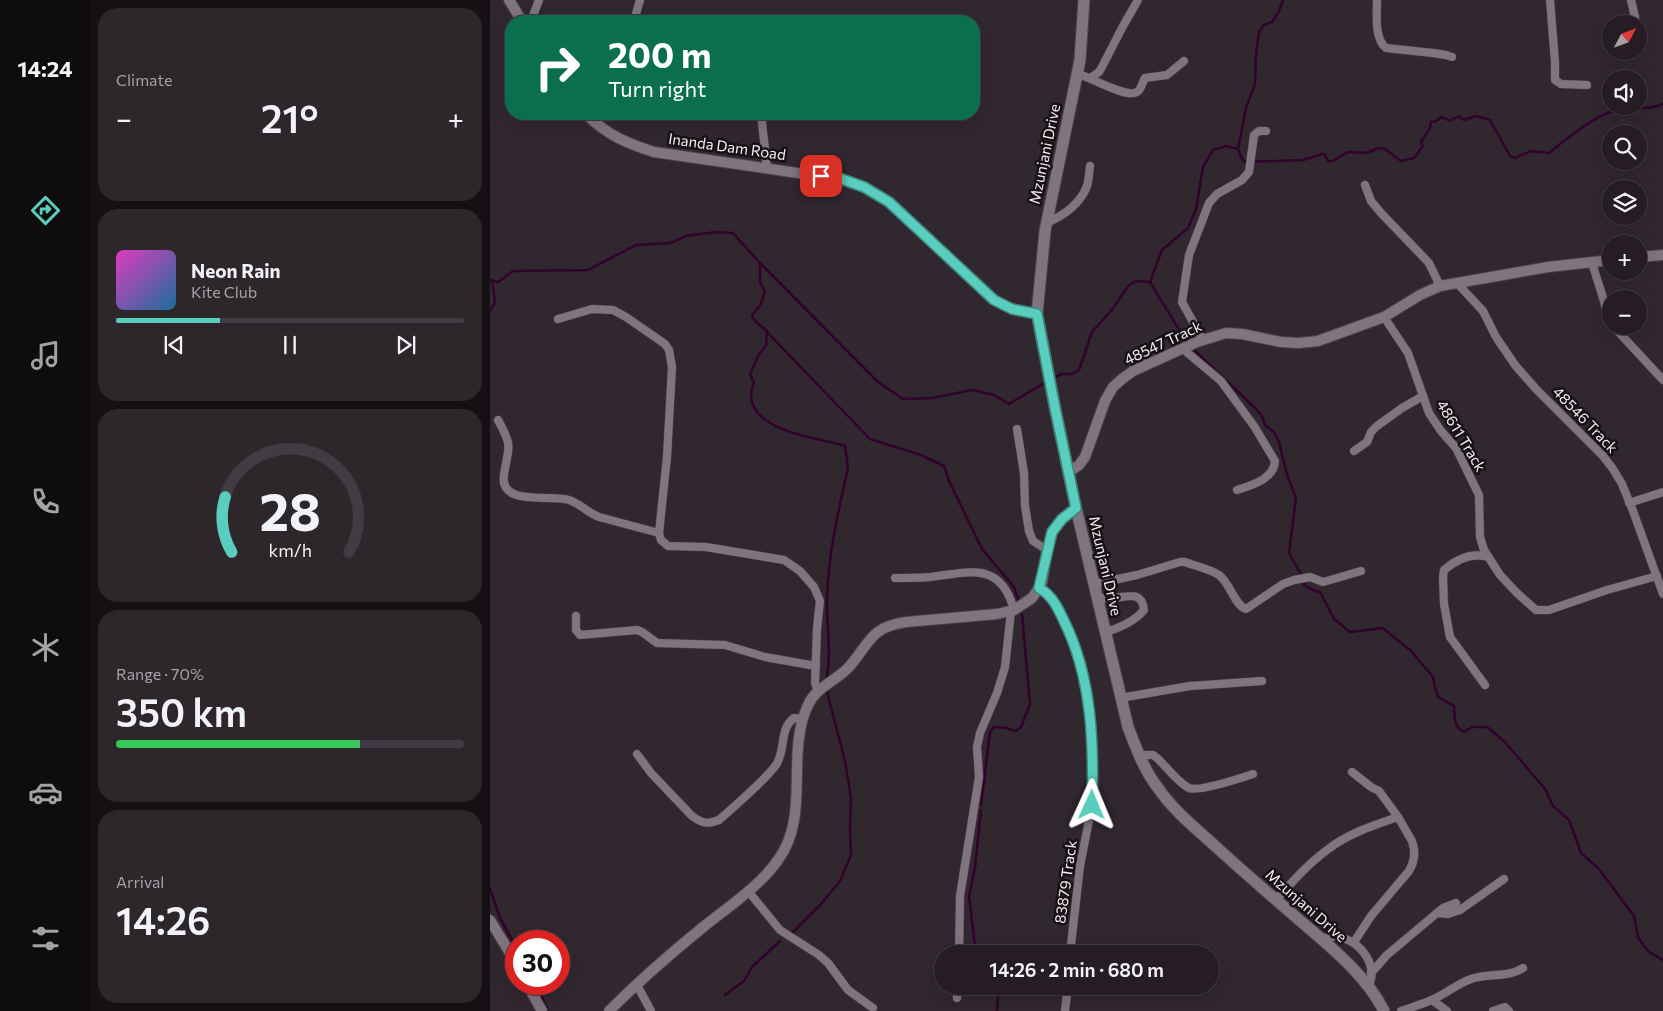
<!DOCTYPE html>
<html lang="en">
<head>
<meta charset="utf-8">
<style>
  :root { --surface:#251d23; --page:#2d262b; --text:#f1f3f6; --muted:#a3a2a6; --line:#423b41; --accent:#59cebe }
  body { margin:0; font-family:Commissioner,sans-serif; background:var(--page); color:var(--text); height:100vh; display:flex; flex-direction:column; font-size:19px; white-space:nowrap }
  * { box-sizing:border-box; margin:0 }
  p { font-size:16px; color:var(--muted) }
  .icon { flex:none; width:28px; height:28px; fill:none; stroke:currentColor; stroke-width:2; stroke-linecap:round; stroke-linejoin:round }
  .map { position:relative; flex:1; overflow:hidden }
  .details { display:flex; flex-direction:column; gap:8px; padding:8px; background:#141013; width:400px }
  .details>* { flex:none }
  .top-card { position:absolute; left:15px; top:15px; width:475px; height:105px; border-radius:20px; box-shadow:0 5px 20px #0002,0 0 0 1px var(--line); background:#0b6e4f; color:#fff; overflow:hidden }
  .needle { width:32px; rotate:49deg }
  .tools { position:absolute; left:1112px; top:15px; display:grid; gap:10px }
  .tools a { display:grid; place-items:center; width:45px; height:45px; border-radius:50%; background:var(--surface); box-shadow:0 5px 20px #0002,0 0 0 1px var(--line); font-size:25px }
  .speed { position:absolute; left:15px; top:930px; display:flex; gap:10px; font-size:25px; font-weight:700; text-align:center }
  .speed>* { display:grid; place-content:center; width:65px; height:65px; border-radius:50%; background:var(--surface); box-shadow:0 5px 20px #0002,0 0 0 1px var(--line); line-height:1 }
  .speed .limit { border:8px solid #d22; background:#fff; color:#111 }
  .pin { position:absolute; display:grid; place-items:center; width:42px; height:42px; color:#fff; margin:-21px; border-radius:10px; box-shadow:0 2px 8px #0006 }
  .me { position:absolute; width:55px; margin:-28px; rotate:1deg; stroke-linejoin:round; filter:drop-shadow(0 0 4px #0008) }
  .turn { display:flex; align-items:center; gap:18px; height:105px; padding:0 20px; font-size:22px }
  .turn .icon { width:65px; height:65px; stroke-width:2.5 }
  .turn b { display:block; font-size:35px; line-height:42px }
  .big { font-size:38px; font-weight:600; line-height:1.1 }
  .details .card { flex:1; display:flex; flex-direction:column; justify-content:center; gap:8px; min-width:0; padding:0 18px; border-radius:20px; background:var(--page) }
  .details .dial { align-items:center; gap:0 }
  .dial svg { height:130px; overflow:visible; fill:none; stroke:var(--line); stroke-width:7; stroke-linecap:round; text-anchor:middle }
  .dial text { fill:var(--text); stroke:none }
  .song { display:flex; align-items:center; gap:15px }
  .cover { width:60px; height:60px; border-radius:8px; background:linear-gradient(135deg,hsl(310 70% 55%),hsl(200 70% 35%)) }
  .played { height:5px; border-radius:2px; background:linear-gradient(90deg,var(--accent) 30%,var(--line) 30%) }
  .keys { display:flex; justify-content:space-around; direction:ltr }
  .heat { display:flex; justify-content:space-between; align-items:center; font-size:28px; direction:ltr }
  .charge { height:8px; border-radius:4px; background:linear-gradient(90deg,#34c759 70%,var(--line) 0) }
  .trip { position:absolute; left:444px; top:945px; width:285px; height:50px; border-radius:25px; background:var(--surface); box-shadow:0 5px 20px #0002,0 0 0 1px var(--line); font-weight:600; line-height:50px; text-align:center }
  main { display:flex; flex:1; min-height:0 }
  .menu { display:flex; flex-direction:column; width:90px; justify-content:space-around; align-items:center; background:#0f0c0e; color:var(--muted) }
  .menu .icon { width:35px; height:35px }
  .menu .active { color:var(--accent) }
  .menu b { font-size:22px; color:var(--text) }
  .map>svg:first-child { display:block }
</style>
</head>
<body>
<main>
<nav class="menu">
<b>14:24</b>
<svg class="icon active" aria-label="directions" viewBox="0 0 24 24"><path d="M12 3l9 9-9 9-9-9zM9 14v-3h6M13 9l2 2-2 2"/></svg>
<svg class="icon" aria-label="music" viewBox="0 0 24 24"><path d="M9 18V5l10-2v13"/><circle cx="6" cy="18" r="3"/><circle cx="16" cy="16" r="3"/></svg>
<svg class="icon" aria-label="phone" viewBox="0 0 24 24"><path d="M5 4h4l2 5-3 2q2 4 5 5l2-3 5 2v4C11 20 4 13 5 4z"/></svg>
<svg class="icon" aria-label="climate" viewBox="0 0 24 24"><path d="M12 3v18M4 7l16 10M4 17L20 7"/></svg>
<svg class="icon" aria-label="car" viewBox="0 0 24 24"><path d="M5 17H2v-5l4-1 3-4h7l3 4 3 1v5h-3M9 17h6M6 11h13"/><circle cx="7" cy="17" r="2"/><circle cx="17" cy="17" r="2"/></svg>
<svg class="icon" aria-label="filters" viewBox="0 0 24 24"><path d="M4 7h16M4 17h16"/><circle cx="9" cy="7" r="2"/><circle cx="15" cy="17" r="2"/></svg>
</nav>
<section class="details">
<div class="card"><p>Climate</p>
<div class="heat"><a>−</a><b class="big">21°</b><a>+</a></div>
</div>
<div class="card">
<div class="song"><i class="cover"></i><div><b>Neon Rain</b><p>Kite Club</p></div></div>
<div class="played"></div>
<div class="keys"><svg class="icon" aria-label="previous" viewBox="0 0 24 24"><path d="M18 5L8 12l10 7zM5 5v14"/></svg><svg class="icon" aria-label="pause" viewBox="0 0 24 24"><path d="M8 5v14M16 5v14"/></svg><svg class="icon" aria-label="next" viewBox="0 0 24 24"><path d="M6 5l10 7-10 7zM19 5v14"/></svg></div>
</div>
<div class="card dial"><svg viewBox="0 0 100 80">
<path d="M14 69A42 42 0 1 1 86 69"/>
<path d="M14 69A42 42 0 0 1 10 35" stroke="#59cebe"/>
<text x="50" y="56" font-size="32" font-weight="700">28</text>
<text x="50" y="72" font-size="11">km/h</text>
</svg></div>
<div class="card"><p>Range · 70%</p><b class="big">350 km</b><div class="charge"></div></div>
<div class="card"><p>Arrival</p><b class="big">14:26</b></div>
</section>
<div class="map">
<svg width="1173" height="1011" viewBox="0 0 1173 1011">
  <rect width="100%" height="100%" fill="#31272f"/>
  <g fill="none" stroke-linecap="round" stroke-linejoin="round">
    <g stroke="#31022c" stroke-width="2.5">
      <path d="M793 0 789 11 782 22 774 25 769 32 766 53 765 84 756 108 748 149 752 159 755 162 813 160 833 154 835 155 838 161H843L858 152 876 153 889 148 895 149 911 161 924 158 933 146 931 142 940 128 941 122 946 121 952 117 960 121 969 116 974 120 986 116 1000 120 1020 156 1025 158 1041 151 1059 153C1074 140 1109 113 1127 110 1143 107 1158 111 1173 104"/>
      <path d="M271 264 388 382 413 399 442 398 482 390 504 395 519 404 556 382"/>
      <path d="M0 280 8 282 23 271 98 270 146 245 180 243 196 236 226 232 243 233 270 263V282L275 292 270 306 262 315 265 321 277 331 276 346 269 354 260 374 264 383C263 386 261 390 261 394 260 432 330 438 355 446L358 468C348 512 338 555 337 600 336 625 342 651 337 676"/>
      <path d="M660 282 688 328 699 338"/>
      <path d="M0 311 5 303 2 280"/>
      <path d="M277 332 380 439 431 455 454 466 459 481 492 549 524 587 529 602"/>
      <path d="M704 350 765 408 772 416 775 425 784 432 789 442 797 475 806 498 799 553 811 574"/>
      <path d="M563 378 572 374H582L589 370 602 332 621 311 639 285 646 281 660 282 672 250 698 228 706 209 713 167 723 150 736 146 748 149"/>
      <path d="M814 581V585L823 590 830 592 844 619 860 632 893 628 921 651 943 677 945 688 948 697 964 706C965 718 963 726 974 732L982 727H997L1014 741 1055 789 1063 806 1079 820 1091 853 1109 869 1144 916 1148 937 1153 945 1159 952 1173 960"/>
      <path d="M491 805 500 732 504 727 516 728 526 731 531 727 540 704 532 614"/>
      <path d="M0 889 10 918 26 947"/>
      <path d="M301 934 330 905 350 881 361 855 360 826 361 798 355 761 337 692"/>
      <path d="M486 954 479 896 485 868 491 810"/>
      <path d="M46 984 58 1011"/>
      <path d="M505 986 508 996 507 1011"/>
      <path d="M235 995 254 981 262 967 290 941"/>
    </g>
    <defs>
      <g id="minor">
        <path d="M887 0C887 15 884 38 896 48L943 53 956 55 962 57"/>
        <path d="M1060 0 1065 62V80L1071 84 1097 85"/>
        <path d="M1141 0 1145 17V24"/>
        <path d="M41 21 49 0"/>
        <path d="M144 21 150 0"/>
        <path d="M588 74C600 77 637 99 647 92 652 89 652 82 655 78L677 75 694 61"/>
        <path d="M600 78 609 72 612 67 633 26 648 0"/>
        <path d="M271 114 277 167"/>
        <path d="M875 185 881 201 891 213 939 263 950 286"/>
        <path d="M556 223C573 216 590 204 597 186 599 180 599 172 600 166"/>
        <path d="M1102 263 1114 301 1117 315 1121 324"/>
        <path d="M967 283 993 311 1006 337 1025 365 1046 389 1113 456 1123 469 1132 484 1143 511 1173 594"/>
        <path d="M894 317 918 353 939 413 951 431 966 448 989 495 990 537 994 550 1010 575 1027 593 1046 610H1059L1117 590 1167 576"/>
        <path d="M68 319 102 309 123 310 136 317 175 344 179 350 182 367 177 457 169 533 171 540 178 546 216 547 294 560 310 571 324 587 330 601 327 628 325 683 328 691"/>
        <path d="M1123 326 1173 380"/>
        <path d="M713 340 692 302 699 255 719 203 727 194 752 180 759 172 764 135 769 131H776"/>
        <path d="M693 349 731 381 764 426 785 461C784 479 762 485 747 490"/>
        <path d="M8 420C24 449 18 446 14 475 9 507 61 494 79 500 91 504 98 513 109 517L169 533"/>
        <path d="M527 429 534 473 535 506 539 531 543 541 557 550"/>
        <path d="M864 451 877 442 881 432 887 426 912 408 933 396"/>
        <path d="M1139 503 1173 492"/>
        <path d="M405 578C417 578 428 578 440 577 480 572 511 561 524 610"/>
        <path d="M604 584 647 575 690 562H695C705 566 720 569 729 575 740 583 745 606 756 609L793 584 804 580 820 577 833 582 871 571"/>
        <path d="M549 588 555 591 562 599 581 634 590 665 600 720 602 766V805L590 866 580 954"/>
        <path d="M607 598C613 598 618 599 624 598 637 597 652 590 654 610 645 621 628 629 615 632"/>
        <path d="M86 616V630L90 635 147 630 152 632 167 643 235 645 275 657 326 666"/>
        <path d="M995 685 960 637 954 604 953 578 954 570C967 559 982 552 998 557"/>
        <path d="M630 698 700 686 772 681"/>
        <path d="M147 754 161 773 201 815C211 823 217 825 229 820 245 806 274 781 286 765 296 750 289 729 304 718L313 719"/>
        <path d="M649 755H663L667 758C676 766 688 783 699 788 709 792 751 778 763 774"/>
        <path d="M862 772 881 787 889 791 908 817 922 841C926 852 925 861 919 871L881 916 864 942"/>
        <path d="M258 891 290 930 329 955 338 963 358 990 383 1008"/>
        <path d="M786 900C802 882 818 864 837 850 857 834 884 825 908 817"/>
        <path d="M947 913 953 908 966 903"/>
        <path d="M832 939C857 927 893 960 878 987"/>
        <path d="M469 954 470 896 489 777 487 747 490 733 507 693 515 667 521 611"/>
        <path d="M881 973 897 955 947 913 958 914 970 910 1014 879"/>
        <path d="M147 985 161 1011"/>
        <path d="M467 998 468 986"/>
        <path d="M942 1000 957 1011"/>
        <path d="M575 1011 578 986"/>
        <path d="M911 1011C922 1007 933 1004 944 999 957 993 967 984 981 979 997 973 1018 978 1033 968"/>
        <path d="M1003 1011 1015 1007 1019 1011"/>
      </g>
      <g id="tertiary">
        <path d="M19 0 32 21"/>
        <path d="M96 114C117 135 136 143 164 152L349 179 374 187 399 202 504 300 522 309 547 314"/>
        <path d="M1149 257 1173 255"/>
        <path d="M579 472 589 465 595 457 615 401 623 387 632 379 643 371 707 342 736 333 752 334 791 342 809 343 828 341 894 317 930 295 950 286 1058 267 1121 260"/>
        <path d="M0 920 26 963"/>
        <path d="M37 984 52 1011"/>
        <path d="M119 1011C148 982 180 954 212 928 238 907 269 887 288 860 321 815 295 754 318 705 326 687 346 681 359 667 380 643 380 627 416 622L507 614 524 610 542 598 549 588 552 582 557 550 562 532 572 519 586 508"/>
      </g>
      <path id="secondary" d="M594 0 590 60 555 231 547 314 565 408 586 508 638 727C646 748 654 770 668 788 683 810 704 827 724 845 756 874 788 902 821 930 848 953 878 979 894 1011"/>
    </defs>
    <use href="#minor" stroke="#4e454c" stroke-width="9"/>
    <use href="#tertiary" stroke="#4e454c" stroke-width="12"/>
    <use href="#secondary" stroke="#4e454c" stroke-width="13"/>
    <use href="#minor" stroke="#80747e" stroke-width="8"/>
    <use href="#tertiary" stroke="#80747e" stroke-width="10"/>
    <use href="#secondary" stroke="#80747e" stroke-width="11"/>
  </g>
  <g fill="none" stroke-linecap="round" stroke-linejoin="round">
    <defs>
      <path id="route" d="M331 176 349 178 374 187 399 202 504 300 522 309 547 314 565 408 586 508 572 519 562 532 549 588C562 595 568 608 574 621 602 677 604 744 602 805"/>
    </defs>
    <use href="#route" stroke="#3a867c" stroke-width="12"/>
    <use href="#route" stroke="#59cebe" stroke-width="9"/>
  </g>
  <g text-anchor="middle" stroke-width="5" stroke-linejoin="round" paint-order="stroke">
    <g font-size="15" fill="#f4edf2" stroke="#161115">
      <text transform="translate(237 147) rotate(8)" y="5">Inanda Dam Road</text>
      <text transform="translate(555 154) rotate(-78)" y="5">Mzunjani Drive</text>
      <text transform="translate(673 343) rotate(-25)" y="5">48547 Track</text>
      <text transform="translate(1095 420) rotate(46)" y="5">48546 Track</text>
      <text transform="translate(971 436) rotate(59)" y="5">48611 Track</text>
      <text transform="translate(615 566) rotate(77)" y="5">Mzunjani Drive</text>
      <text transform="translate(576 882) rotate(-82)" y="5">83879 Track</text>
      <text transform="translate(816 906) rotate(41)" y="5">Mzunjani Drive</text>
    </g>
  </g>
</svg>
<div class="tools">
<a><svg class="needle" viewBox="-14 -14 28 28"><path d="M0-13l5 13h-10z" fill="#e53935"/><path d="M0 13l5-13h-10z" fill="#a3a2a6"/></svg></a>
<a><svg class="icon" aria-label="sound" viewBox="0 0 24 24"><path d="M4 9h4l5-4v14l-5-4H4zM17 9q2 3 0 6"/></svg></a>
<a><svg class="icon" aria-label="search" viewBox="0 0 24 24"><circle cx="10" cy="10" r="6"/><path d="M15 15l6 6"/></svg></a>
<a><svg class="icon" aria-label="layers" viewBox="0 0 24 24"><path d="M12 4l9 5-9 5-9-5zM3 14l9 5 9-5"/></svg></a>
<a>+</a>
<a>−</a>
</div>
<div class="speed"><div class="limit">30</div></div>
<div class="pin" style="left:331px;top:176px;background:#d93025"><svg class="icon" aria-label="arrive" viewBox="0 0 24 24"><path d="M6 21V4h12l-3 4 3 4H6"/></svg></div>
<svg class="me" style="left:602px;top:805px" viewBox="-20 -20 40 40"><path d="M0-17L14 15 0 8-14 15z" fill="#59cebe" stroke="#fff" stroke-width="4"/></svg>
<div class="trip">14:26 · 2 min · 680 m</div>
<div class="top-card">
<div class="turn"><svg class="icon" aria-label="right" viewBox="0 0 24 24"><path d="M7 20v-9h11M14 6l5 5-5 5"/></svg><div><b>200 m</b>Turn right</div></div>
</div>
</div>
</main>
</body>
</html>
